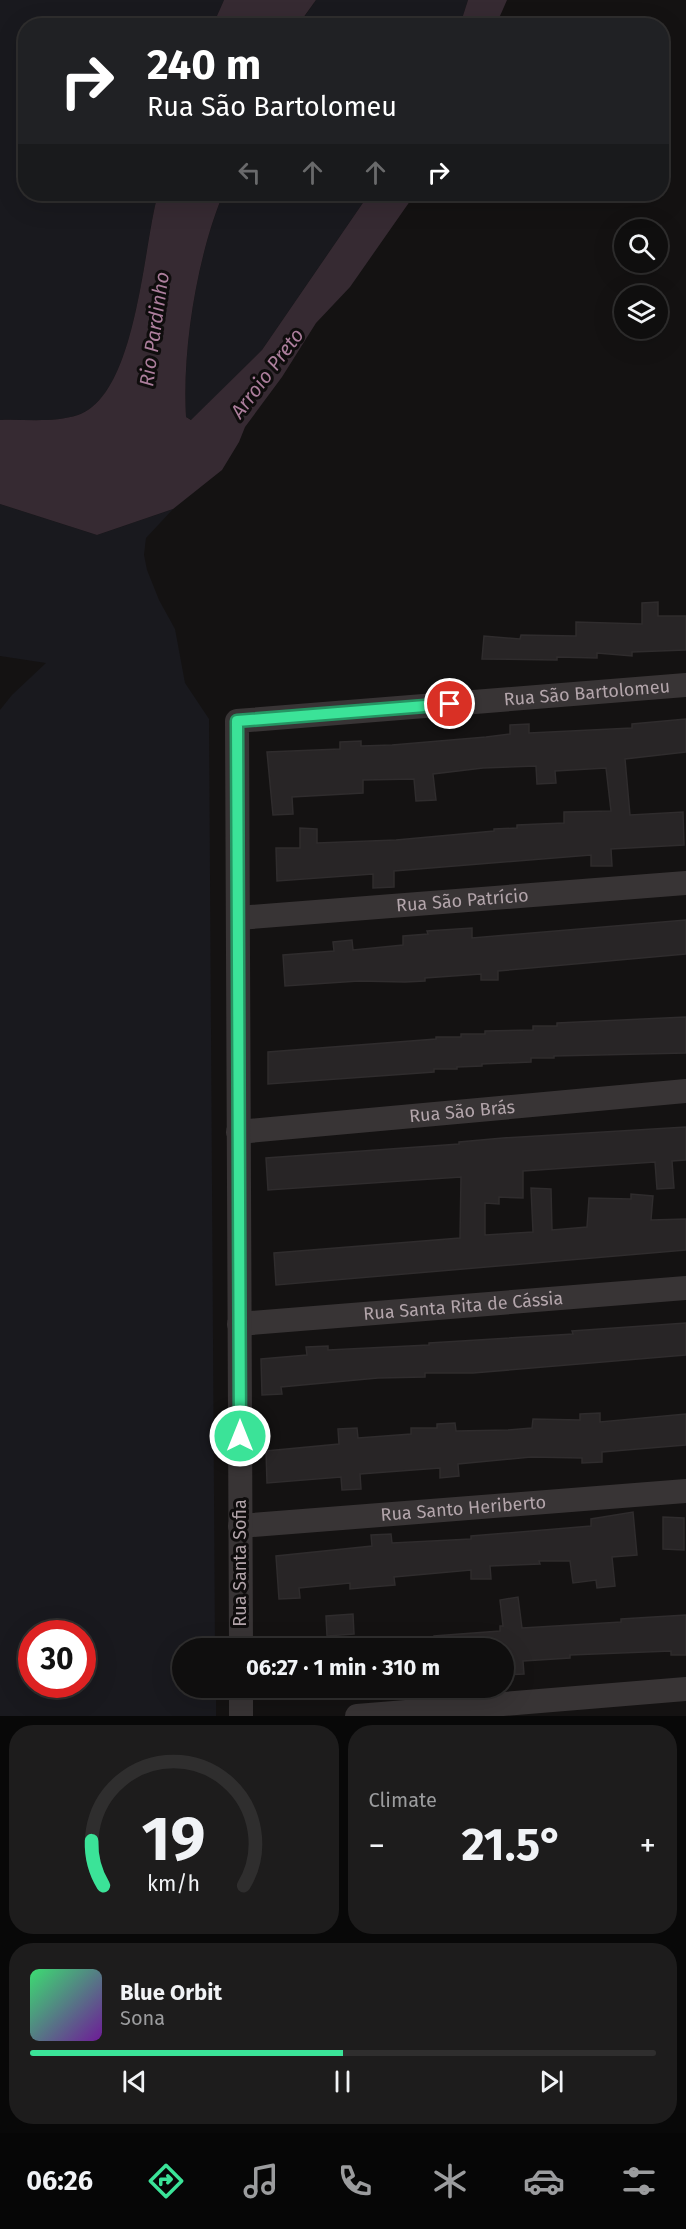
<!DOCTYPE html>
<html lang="en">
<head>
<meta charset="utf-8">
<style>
  :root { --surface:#0f0e0e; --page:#1d1c1c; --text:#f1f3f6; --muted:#9b9c9e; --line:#2f2e2e; --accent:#3be398 }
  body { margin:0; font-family:"Fira Sans",sans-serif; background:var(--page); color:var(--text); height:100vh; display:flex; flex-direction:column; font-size:22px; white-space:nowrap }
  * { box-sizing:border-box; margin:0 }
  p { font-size:20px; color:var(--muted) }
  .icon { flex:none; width:33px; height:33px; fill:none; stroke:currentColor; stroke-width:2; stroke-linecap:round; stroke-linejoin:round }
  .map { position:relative; height:1716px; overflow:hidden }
  .details { display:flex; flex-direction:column; gap:9px; padding:9px; background:#080808; flex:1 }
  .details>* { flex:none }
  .top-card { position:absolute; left:18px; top:18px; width:651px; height:183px; border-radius:24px; box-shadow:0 6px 24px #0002,0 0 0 2px var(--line); background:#202124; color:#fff; overflow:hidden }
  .controls { position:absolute; left:614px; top:219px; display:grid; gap:12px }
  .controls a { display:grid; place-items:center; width:54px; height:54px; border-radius:50%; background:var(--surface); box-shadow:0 6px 24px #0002,0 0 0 2px var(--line); font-size:30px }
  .speed { position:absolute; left:18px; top:1620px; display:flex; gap:12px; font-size:30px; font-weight:700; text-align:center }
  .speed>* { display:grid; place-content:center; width:78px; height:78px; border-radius:50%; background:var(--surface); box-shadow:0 6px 24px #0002,0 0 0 2px var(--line); line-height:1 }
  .speed .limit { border:9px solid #d22; background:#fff; color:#111 }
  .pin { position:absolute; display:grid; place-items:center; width:51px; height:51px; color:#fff; margin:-26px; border:3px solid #fff; border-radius:50%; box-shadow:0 2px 6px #0007 }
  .me { position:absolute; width:66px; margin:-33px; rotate:0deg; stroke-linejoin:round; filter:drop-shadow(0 0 4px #0008) }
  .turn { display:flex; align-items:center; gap:21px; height:126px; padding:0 30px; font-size:27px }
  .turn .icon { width:78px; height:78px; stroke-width:2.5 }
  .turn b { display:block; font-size:42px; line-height:51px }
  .lanes { display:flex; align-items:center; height:57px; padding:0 30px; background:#0003; justify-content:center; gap:30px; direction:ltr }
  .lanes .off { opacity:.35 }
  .big { font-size:45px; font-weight:700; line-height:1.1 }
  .details .card { flex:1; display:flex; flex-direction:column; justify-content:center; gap:9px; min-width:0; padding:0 21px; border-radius:24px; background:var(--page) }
  .details .dial { align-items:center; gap:0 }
  .dial svg { height:156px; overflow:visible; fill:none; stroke:var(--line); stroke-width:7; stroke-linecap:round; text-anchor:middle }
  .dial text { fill:var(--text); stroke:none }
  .song { display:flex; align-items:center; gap:18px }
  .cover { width:72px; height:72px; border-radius:9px; background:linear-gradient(135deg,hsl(140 70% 55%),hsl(280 70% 35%)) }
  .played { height:6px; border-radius:3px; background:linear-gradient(90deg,var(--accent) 50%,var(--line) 50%) }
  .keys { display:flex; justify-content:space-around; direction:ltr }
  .heat { display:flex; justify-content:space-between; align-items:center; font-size:33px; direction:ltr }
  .details .tiles { flex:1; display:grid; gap:9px; grid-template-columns:1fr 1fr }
  .card:last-child { grid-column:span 2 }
  .trip { position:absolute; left:172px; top:1638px; width:342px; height:60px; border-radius:30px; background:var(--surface); box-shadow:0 6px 24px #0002,0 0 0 2px var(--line); font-weight:700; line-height:60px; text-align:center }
  .tab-bar { display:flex; height:96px; justify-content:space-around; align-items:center; background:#060606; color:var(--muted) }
  .tab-bar .icon { width:42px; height:42px }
  .tab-bar .on { color:var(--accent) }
  .tab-bar b { font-size:27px; color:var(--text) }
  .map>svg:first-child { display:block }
</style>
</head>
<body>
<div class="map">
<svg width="686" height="1716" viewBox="0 0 686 1716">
  <rect width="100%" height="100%" fill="#141212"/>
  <g fill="#19191e" fill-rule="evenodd">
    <path d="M0 0H224L213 25 26 26V194H158C143 246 137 395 78 415 54 423 25 419 0 420Z"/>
    <path d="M316 0H468L460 25 298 26Z"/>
    <path d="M223 194H369L262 350 192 420 186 417C182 349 197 257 223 194Z"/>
    <path d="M0 504 97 535 173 509 146 538 144 555 147 570 159 600 175 629 185 683 209 719 215 1648H183V1688H216V1716H0V710L12 695 46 663 0 656ZM32 1634H82V1684H32Z"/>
  </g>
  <g fill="#362a32">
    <path d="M224 0H316L298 25H213Z"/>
    <path d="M468 0H507L496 25H460Z"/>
    <path d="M158 194H223C197 257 182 349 186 417L191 420 262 350 369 194H415L350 287 316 323 282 377 245 427 239 442 222 470 173 509 97 535 0 504V420C25 419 54 423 78 415 137 395 143 246 158 194Z"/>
  </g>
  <g fill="#282526" stroke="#2f2c2d" stroke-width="1.5">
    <path d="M658 602V616H686V650L632 652V656L597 653V658L557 657V660L482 659 484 636 520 639 521 635 576 636V622L642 624V603Z"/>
    <path d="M686 719V752L625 759 630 815 683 812 684 845 611 849 612 866H591V855L394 871V887L373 888V874L277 881 276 848H300V828L317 829V843L396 840 494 831V829L517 828V825L564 823V812L611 811 606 768 555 771 556 783 537 784 536 766 483 768 433 774 436 800 416 801 414 779 363 780V793L292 797 293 814 273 815 267 752 340 749V742L361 741V746L392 745 486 737 510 734V725L529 724V733L632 728V724Z"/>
    <path d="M686 920V954L498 971V980H481V974L425 978V981L405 982 359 981 285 986 283 955 334 951 333 942 352 940 353 950 403 945V936L428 934 427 931 472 928V938Z"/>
    <path d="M686 1017V1053L554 1056V1058H531V1062L482 1064V1066L457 1067V1069H434V1072L268 1084V1052L436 1039V1037H461V1034H485V1031L533 1030V1026H557V1023Z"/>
    <path d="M686 1127V1160L672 1161 674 1188 657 1189 655 1162 523 1171V1198L499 1197V1204L485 1203V1235L533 1232 531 1188 551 1189 552 1230 587 1227 589 1198 631 1199V1194L653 1196 651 1220 686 1219V1250L276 1285 274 1253 460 1238 461 1177 268 1190 266 1158 459 1144V1142L503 1138Z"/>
    <path d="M686 1323V1355L473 1373H425V1377L378 1378 281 1387 282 1394 262 1395 261 1359 307 1355 306 1347 328 1346V1350L429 1345V1343L573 1334 572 1331Z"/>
    <path d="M600 1413V1422L686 1414V1445L602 1452V1462L582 1463V1458L531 1457 458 1464 459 1476 440 1478V1468L360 1474 361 1489 342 1490 341 1477 267 1483 266 1451 339 1444 338 1429 357 1428 358 1438 411 1434V1428H437V1424L455 1423 456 1431 508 1430 532 1428 533 1419 580 1420V1414Z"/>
    <path d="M633 1512 637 1555 612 1557 615 1586 597 1588 596 1580 573 1583 570 1561H539L540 1564 490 1566 491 1579H471V1570L394 1577 395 1585 371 1587 350 1589V1583L299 1588 300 1598 279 1599 276 1556 372 1546 371 1535 391 1534 392 1543 471 1539V1536L591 1526V1519Z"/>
    <path d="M663 1517 684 1518V1550L663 1549Z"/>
    <path d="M518 1597 522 1628 621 1622V1619L686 1615V1655H671V1651L570 1655V1658L523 1661 524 1674 505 1675 504 1648H434V1636L500 1631V1626H503L500 1600Z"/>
    <path d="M353 1614 354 1634 327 1636 326 1616Z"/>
  </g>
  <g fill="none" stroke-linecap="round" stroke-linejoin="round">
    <g stroke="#383435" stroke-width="24">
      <path id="s1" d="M238 918 686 883"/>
      <path id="s2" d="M238 1132 686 1091"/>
      <path id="s3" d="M239 1324 686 1288"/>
      <path id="s4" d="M240 1526 686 1491"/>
      <path id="s5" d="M241 1648 237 721 686 685"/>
      <path d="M241 1688V1716"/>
      <path d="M357 1716 686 1689"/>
    </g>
  </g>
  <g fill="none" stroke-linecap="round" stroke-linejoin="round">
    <defs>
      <path id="route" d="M240 1436 237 721 450 704"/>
    </defs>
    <use href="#route" stroke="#269463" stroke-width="15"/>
    <use href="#route" stroke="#3be398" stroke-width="10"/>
  </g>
  <g text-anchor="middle" stroke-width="6" stroke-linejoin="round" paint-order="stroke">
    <g font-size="18" fill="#b3a5ab" stroke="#0f0d0d">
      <text dy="6" stroke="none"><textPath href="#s5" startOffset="1278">Rua São Bartolomeu</textPath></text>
      <text dy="6" stroke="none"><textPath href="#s1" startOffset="225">Rua São Patrício</textPath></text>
      <text dy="6" stroke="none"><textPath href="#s2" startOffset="225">Rua São Brás</textPath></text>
      <text dy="6" stroke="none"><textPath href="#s3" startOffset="225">Rua Santa Rita de Cássia</textPath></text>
      <text dy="6" stroke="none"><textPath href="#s4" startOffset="224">Rua Santo Heriberto</textPath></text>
      <text transform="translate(240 1563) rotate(-90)" y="6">Rua Santa Sofia</text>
    </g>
    <g font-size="20" font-style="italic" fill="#ac7e9c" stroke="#0f0d0d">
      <text transform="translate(154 329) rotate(-82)" y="7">Rio Pardinho</text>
      <text transform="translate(267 373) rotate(-53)" y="7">Arroio Preto</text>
    </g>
  </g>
</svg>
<div class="controls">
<a><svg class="icon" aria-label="search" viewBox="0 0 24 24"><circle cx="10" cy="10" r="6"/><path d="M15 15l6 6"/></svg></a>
<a><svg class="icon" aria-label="layers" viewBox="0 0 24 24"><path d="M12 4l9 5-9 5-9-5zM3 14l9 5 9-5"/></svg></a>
</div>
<div class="speed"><div class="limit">30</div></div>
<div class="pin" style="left:450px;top:704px;background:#d93025"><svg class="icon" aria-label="arrive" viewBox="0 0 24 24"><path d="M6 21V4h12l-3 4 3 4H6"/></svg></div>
<svg class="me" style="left:240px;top:1436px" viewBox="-20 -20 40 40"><circle r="17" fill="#3be398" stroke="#fff" stroke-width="3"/><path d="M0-11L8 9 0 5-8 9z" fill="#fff"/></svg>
<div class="trip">06:27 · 1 min · 310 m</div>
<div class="top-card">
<div class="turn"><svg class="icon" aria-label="right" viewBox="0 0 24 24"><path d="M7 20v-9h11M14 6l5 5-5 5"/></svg><div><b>240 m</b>Rua São Bartolomeu</div></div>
<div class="lanes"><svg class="icon off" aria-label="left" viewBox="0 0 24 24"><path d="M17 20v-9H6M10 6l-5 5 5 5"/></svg><svg class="icon off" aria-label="ahead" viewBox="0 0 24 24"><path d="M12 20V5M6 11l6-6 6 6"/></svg><svg class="icon off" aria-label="ahead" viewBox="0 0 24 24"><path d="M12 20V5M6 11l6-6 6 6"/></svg><svg class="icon" aria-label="right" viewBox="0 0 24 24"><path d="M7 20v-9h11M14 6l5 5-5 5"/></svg></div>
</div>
</div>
<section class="details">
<div class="tiles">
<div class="card dial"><svg viewBox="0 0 100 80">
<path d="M14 69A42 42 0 1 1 86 69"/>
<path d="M14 69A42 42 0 0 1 8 46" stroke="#3be398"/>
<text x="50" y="56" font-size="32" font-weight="700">19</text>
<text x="50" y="72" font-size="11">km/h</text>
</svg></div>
<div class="card"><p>Climate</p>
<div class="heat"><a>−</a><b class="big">21.5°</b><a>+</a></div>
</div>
<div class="card">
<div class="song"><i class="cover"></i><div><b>Blue Orbit</b><p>Sona</p></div></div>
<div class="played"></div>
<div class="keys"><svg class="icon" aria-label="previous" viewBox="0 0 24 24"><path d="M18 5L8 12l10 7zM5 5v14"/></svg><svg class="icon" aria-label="pause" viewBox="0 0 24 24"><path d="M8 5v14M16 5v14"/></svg><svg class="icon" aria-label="next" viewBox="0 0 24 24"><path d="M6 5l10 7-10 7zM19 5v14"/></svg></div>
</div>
</div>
</section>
<nav class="tab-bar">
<b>06:26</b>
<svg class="icon on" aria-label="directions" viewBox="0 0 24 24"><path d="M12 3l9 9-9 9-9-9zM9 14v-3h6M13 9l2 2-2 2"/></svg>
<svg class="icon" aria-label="music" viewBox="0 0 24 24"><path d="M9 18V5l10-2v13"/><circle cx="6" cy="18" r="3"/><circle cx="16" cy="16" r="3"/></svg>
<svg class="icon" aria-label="phone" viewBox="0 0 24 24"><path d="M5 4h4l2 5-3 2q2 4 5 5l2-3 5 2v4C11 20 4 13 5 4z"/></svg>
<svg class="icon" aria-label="climate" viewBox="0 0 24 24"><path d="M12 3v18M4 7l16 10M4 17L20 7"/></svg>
<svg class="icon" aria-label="car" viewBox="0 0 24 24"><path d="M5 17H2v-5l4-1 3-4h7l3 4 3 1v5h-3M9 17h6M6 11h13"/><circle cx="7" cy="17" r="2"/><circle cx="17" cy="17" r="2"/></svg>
<svg class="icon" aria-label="filters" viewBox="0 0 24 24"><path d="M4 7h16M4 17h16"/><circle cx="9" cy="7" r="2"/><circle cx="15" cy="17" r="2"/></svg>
</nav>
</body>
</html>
